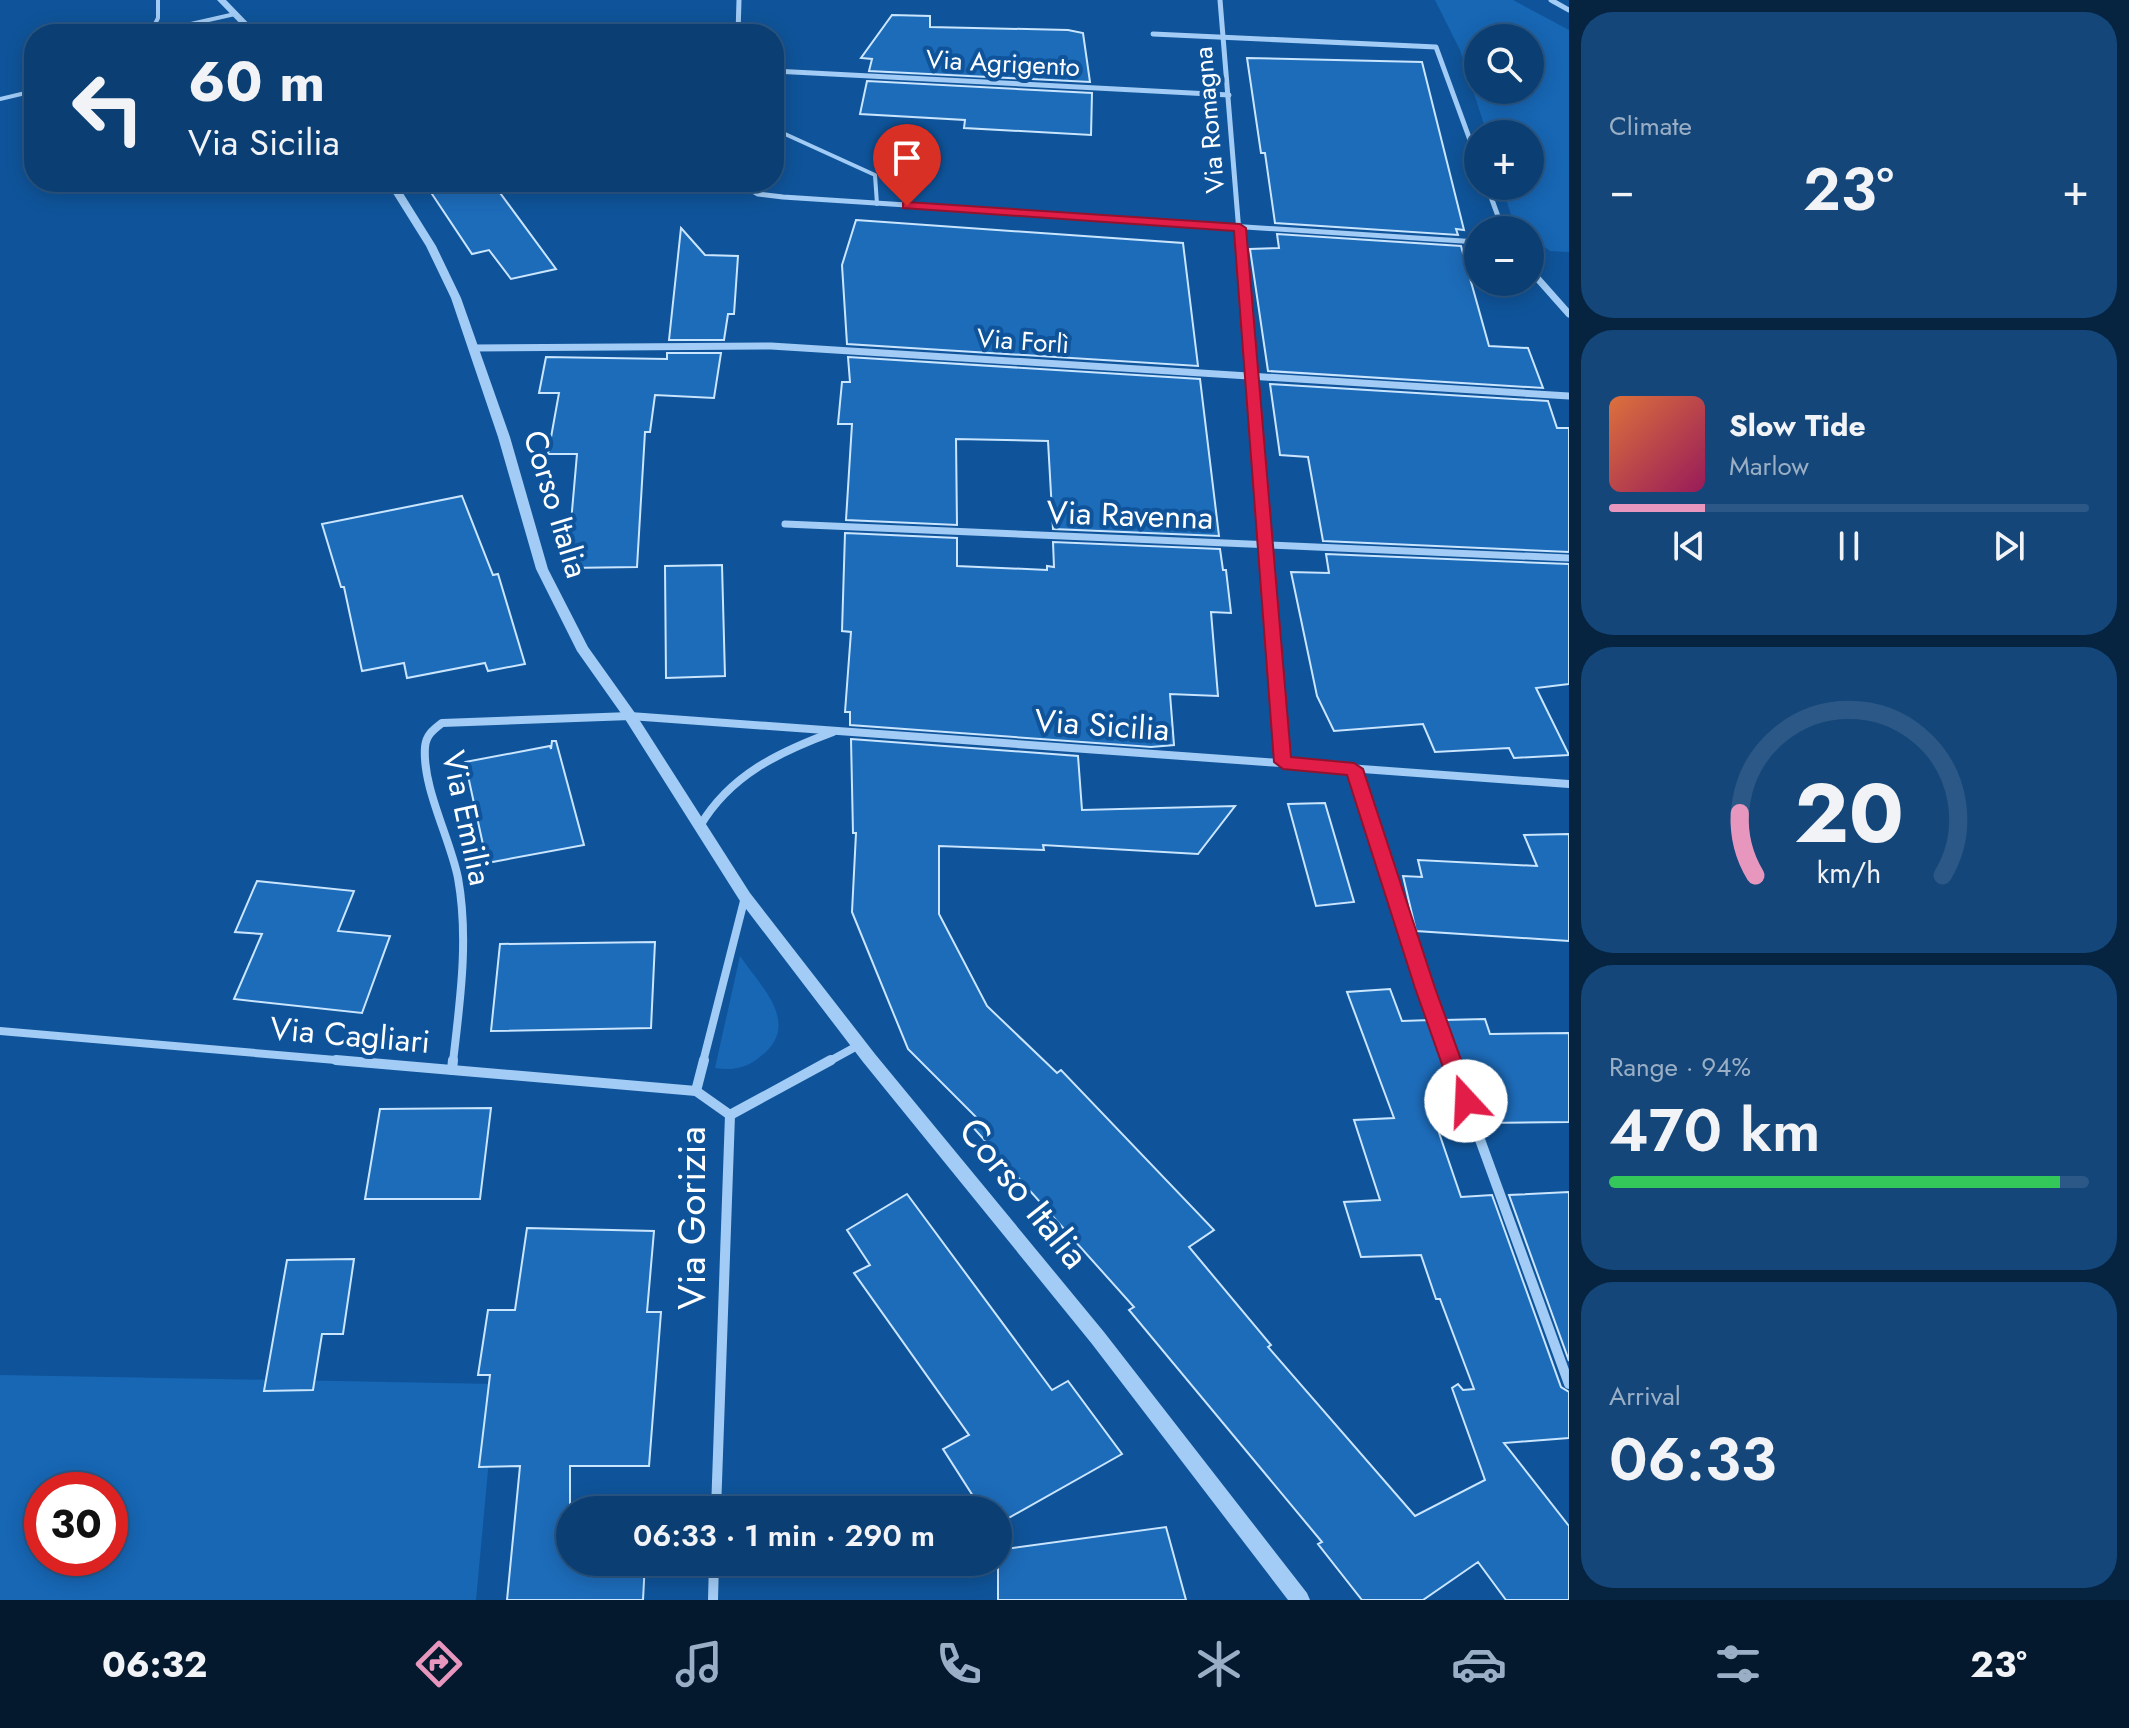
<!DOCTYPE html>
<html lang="en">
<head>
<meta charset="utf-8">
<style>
  :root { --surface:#0b3f74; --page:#144679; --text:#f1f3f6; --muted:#9aafc5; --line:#2b5886; --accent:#e797bd }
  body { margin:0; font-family:Jost,sans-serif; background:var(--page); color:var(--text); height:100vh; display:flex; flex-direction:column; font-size:30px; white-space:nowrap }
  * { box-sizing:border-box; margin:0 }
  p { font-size:26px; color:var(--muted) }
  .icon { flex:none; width:44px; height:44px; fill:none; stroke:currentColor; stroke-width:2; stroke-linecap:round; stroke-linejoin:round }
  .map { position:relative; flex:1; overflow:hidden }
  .drawer { display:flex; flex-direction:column; gap:12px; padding:12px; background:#062340; width:560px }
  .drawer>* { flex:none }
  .top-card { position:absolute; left:24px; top:24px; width:760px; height:168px; border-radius:32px; box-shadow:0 4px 20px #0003,0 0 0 2px var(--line); background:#0b3f74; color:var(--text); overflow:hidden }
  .tools { position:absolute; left:1464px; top:24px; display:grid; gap:16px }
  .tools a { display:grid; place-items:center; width:80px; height:80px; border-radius:50%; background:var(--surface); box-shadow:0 4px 20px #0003,0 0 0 2px var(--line); font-size:40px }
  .speed { position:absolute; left:24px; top:1472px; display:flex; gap:16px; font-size:40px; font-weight:700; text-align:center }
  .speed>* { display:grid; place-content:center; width:104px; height:104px; border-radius:50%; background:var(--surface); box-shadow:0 4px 20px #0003,0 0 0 2px var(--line); line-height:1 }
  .speed .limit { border:12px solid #d22; background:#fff; color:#111 }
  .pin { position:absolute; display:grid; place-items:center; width:68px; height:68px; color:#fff; margin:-82px -34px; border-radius:50% 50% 50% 0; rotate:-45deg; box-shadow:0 0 8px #0007 }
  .pin .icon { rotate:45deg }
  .me { position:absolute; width:88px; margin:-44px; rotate:340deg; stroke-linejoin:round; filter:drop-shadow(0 0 6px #0008) }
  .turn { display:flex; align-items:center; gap:28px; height:168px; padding:0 32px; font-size:36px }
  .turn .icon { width:104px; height:104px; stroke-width:2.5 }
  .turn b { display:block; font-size:56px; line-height:68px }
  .big { font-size:60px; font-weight:600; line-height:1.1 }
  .drawer .tile { flex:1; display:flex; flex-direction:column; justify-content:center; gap:12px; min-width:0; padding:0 28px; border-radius:32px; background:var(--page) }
  .drawer .dial { align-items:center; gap:0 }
  .dial svg { height:208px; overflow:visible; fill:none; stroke:var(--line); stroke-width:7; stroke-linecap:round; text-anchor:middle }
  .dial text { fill:var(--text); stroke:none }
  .song { display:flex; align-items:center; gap:24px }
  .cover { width:96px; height:96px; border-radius:12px; background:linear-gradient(135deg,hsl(20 70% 55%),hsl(330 70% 35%)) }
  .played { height:8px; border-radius:4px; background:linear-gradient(90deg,var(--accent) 20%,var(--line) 20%) }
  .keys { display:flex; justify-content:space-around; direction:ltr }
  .heat { display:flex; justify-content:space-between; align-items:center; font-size:44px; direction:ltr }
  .charge { height:12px; border-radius:6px; background:linear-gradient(90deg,#34c759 94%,var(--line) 0) }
  .trip { position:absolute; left:556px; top:1496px; width:456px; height:80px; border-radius:40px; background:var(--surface); box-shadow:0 4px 20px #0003,0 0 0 2px var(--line); font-weight:600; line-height:80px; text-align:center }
  .tab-bar { display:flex; height:128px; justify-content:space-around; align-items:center; background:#04192e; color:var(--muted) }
  .tab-bar .icon { width:56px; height:56px }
  .tab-bar .active { color:var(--accent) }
  .tab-bar b { font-size:36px; color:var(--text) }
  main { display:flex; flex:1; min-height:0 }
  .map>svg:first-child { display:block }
</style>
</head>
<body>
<main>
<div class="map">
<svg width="1569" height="1600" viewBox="0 0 1569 1600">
  <rect width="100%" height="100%" fill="#0f549a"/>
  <g fill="#1767b5" fill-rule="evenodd">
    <path d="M1435 0H1513L1569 30V252L1550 251 1530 236V230C1510 230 1508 202 1503 186H1530V134H1487L1460 50ZM1478 38H1530V90H1478Z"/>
    <path d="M740 956C761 987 802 1024 761 1056 747 1068 733 1071 715 1068Z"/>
    <path d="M0 1375 496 1384 476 1600H0ZM42 1490H110V1558H42Z"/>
  </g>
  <g fill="#1d6cba" stroke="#cae5fe" stroke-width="2">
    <path d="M892 15 930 16V27L1068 30 1083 33 1090 82 869 71 872 59 861 58Z"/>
    <path d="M1247 58 1422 62 1464 230 1456 229 1458 235 1275 223 1265 153H1261Z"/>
    <path d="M867 81 1092 93 1091 135 964 128 965 120 860 114Z"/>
    <path d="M424 182H492L556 269 511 279 489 250 472 254Z"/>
    <path d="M856 220 1183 243 1198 366 847 344 842 265Z"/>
    <path d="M681 228 705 255 738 256 734 314H728L724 340H669Z"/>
    <path d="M1277 234 1461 246 1489 346 1528 348 1543 388 1268 371 1250 249 1279 248Z"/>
    <path d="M667 353H721L714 398 655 395 650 432H645L637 567 567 568 577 454H548L559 393H539L546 357 667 359Z"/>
    <path d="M848 357 1200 379 1219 536 1053 529 1048 441 956 439 957 525 846 520 852 424H838L842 382H850Z"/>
    <path d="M1270 384 1548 401 1557 428H1569V552L1323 541 1308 457 1280 455Z"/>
    <path d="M462 496 493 575 498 574 525 664 488 671 485 663 407 678 404 663 362 671 344 587H341L322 524Z"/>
    <path d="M845 533 957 538V566L1047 570V566L1054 567 1053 542 1220 549 1223 570H1226L1231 613 1211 612 1218 696 1170 694 1174 745 1151 747 850 725V712H845L851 632 842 631Z"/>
    <path d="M1326 554 1569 564V684L1536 688 1569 755 1514 758 1509 748 1435 752 1423 724 1334 731 1317 696 1291 572 1329 573Z"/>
    <path d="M722 565 725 676 666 678 665 566Z"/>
    <path d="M851 739 1078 756 1082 810 1235 806 1198 854 1043 845 1044 850 939 846V914L987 1006 1057 1073 1061 1070 1214 1230 1189 1247 1271 1345 1268 1347 1415 1516 1485 1480 1452 1388 1458 1384 1463 1390 1474 1389 1440 1299H1436L1421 1255 1361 1257 1344 1202 1380 1200 1354 1120 1394 1118 1347 992 1390 989 1402 1021 1431 1020 1466 1123 1436 1124 1461 1197 1492 1195 1561 1387 1569 1392V1438L1504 1443 1569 1526V1600H1506L1478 1562 1423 1600H1362L1318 1544 1322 1542 1129 1310 1134 1307 970 1124 978 1119 908 1049 852 912 856 833H853Z"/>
    <path d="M552 741H556L584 845 487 863 465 762 550 746 551 749Z"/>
    <path d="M1325 803 1354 902 1316 906 1288 804Z"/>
    <path d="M1569 834V941L1416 931 1403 876 1422 877 1418 860 1537 866 1524 835Z"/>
    <path d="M257 881 354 891 338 931 390 936 362 1013 234 999 262 934 235 932Z"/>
    <path d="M655 942 651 1028 491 1031 500 944Z"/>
    <path d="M1485 1019 1490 1034 1569 1033V1122L1483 1123 1445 1020Z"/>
    <path d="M491 1108 480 1199H365L380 1109Z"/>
    <path d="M1569 1192V1361L1509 1195Z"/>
    <path d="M907 1194 1052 1390 1068 1381 1122 1454 998 1524V1510H982L943 1449 969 1435 854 1273 870 1265 847 1230Z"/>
    <path d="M527 1228 654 1231 647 1312H661L649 1466H570V1562H645L643 1600H507L520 1466 479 1467 490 1375H478L488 1310H515Z"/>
    <path d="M354 1259 343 1334H322L313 1390 264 1391 287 1260Z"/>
    <path d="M1166 1527 1186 1600H998V1550Z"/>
  </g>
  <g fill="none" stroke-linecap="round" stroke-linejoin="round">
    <g stroke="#a2ccf5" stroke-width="4">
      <path d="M151 33 235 14"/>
      <path d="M150 34 158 18V0"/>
      <path d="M0 99 34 91"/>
      <path d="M774 129 875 175 877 204"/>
    </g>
    <g stroke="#a2ccf5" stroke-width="5">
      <path d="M1220 0 1243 281"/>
      <path d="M1551 0 1569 10"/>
      <path d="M738 34 739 0"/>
      <path d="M1153 34 1436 47 1478 162"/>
      <path d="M774 71 1229 95"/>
      <path d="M737 182 758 194 783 197 1478 242"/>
      <path d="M1487 186 1503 230"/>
      <path d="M1530 269 1540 281"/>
    </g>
    <g stroke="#a2ccf5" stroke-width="7">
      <path d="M1243 279 1272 629"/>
      <path d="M1538 279 1569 314"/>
      <path d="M474 348 771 346 1569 396"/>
      <path d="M785 524 1569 558"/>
    </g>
    <g stroke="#a2ccf5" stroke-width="8">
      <path d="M1272 627 1283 762"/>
      <path d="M1354 769 1452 1062"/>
      <path d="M700 826C730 775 779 752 833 732"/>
      <path d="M0 1031 359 1062"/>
      <path d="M453 1062C460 1001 469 939 458 878 450 838 422 787 425 747 426 735 433 730 442 723L630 716 1569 784"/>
      <path d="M703 1062 745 897"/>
      <path d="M828 1062 859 1045"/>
    </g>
    <g stroke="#a2ccf5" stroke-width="10">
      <path d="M336 1060 696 1091"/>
      <path d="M704 1060 696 1091 730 1115 716 1510"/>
      <path d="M1451 1060 1569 1384"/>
      <path d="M452 1070 453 1060"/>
      <path d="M730 1115 831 1060"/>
      <path d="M713 1600 714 1562"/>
    </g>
    <g fill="#a2ccf5" fill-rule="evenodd">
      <path d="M217 0H226L259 34H250Z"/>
      <path d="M386 182H396L436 246 461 298 510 437 548 569 588 647 635 713 750 893 875 1054 1104 1332 1307 1593 1310 1600H1288L1092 1344 863 1062 740 901 625 719 577 651 536 569 498 437 451 298 426 246Z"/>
    </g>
  </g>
  <path fill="#e11d48" stroke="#92132f" stroke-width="2" d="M907 202 1240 224 1246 228 1291 757 1354 763 1363 769 1435 988 1476 1101 1473 1107 1466 1110 1458 1107 1455 1101 1415 988 1347 775 1283 769 1274 762 1234 231 903 208V203Z"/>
  <g text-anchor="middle" stroke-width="8" stroke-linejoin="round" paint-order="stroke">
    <g font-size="26" fill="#fff" stroke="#0f549a">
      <text transform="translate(1003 63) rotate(3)" y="9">Via Agrigento</text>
      <text transform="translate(1209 120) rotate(-95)" y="9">Via Romagna</text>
      <text transform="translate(1023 341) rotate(4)" y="9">Via Forlì</text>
    </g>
    <g font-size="32" fill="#fff" stroke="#0f549a">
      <text transform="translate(556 504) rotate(73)" y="11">Corso Italia</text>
      <text transform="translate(1130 515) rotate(2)" y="11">Via Ravenna</text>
      <text transform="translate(1102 725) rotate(4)" y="11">Via Sicilia</text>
      <text transform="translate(467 818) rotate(78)" y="11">Via Emilia</text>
      <text transform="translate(350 1035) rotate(5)" y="11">Via Cagliari</text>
    </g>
    <g font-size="38" fill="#fff" stroke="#0f549a">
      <text transform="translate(1024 1193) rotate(51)" y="13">Corso Italia</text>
      <text transform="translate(692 1218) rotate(-90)" y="13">Via Gorizia</text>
    </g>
  </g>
</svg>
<div class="tools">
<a><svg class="icon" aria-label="search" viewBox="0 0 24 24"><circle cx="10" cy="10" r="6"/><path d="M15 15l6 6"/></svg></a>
<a>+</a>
<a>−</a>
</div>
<div class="speed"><div class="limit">30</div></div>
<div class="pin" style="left:907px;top:206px;background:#d93025"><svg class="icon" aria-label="arrive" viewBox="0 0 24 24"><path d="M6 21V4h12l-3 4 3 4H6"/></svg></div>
<svg class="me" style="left:1466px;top:1101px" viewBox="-20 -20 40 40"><circle r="19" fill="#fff"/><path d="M0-13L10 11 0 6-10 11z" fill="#e11d48"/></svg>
<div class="trip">06:33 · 1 min · 290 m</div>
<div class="top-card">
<div class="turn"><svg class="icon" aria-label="left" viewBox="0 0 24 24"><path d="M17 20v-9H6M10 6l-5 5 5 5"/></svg><div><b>60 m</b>Via Sicilia</div></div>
</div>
</div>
<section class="drawer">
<div class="tile"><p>Climate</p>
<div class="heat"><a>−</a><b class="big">23°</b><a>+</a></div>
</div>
<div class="tile">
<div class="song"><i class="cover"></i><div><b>Slow Tide</b><p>Marlow</p></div></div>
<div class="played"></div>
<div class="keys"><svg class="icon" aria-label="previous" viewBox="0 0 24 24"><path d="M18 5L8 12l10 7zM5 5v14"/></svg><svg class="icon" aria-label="pause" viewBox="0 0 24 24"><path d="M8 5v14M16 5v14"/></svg><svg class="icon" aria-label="next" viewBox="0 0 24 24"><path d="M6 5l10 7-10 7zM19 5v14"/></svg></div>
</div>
<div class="tile dial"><svg viewBox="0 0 100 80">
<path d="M14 69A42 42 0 1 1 86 69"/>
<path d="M14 69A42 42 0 0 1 8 45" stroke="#e797bd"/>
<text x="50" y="56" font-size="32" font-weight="700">20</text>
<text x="50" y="72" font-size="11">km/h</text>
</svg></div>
<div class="tile"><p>Range · 94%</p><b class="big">470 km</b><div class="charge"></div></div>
<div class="tile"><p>Arrival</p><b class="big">06:33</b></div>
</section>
</main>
<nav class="tab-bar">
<b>06:32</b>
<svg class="icon active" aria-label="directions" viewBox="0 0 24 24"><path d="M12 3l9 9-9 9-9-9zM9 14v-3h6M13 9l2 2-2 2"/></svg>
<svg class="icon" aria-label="music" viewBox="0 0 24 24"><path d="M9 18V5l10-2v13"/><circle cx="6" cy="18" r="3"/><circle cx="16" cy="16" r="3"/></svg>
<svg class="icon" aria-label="phone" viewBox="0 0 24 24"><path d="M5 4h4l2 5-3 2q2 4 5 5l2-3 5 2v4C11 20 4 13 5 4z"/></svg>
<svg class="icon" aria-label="climate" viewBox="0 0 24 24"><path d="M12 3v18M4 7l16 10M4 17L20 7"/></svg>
<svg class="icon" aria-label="car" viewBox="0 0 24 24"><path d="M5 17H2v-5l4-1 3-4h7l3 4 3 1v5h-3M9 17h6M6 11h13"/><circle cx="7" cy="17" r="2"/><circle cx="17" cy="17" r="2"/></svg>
<svg class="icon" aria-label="filters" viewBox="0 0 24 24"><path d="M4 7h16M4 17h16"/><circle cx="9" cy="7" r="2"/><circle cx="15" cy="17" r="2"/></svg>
<b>23°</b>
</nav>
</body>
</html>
